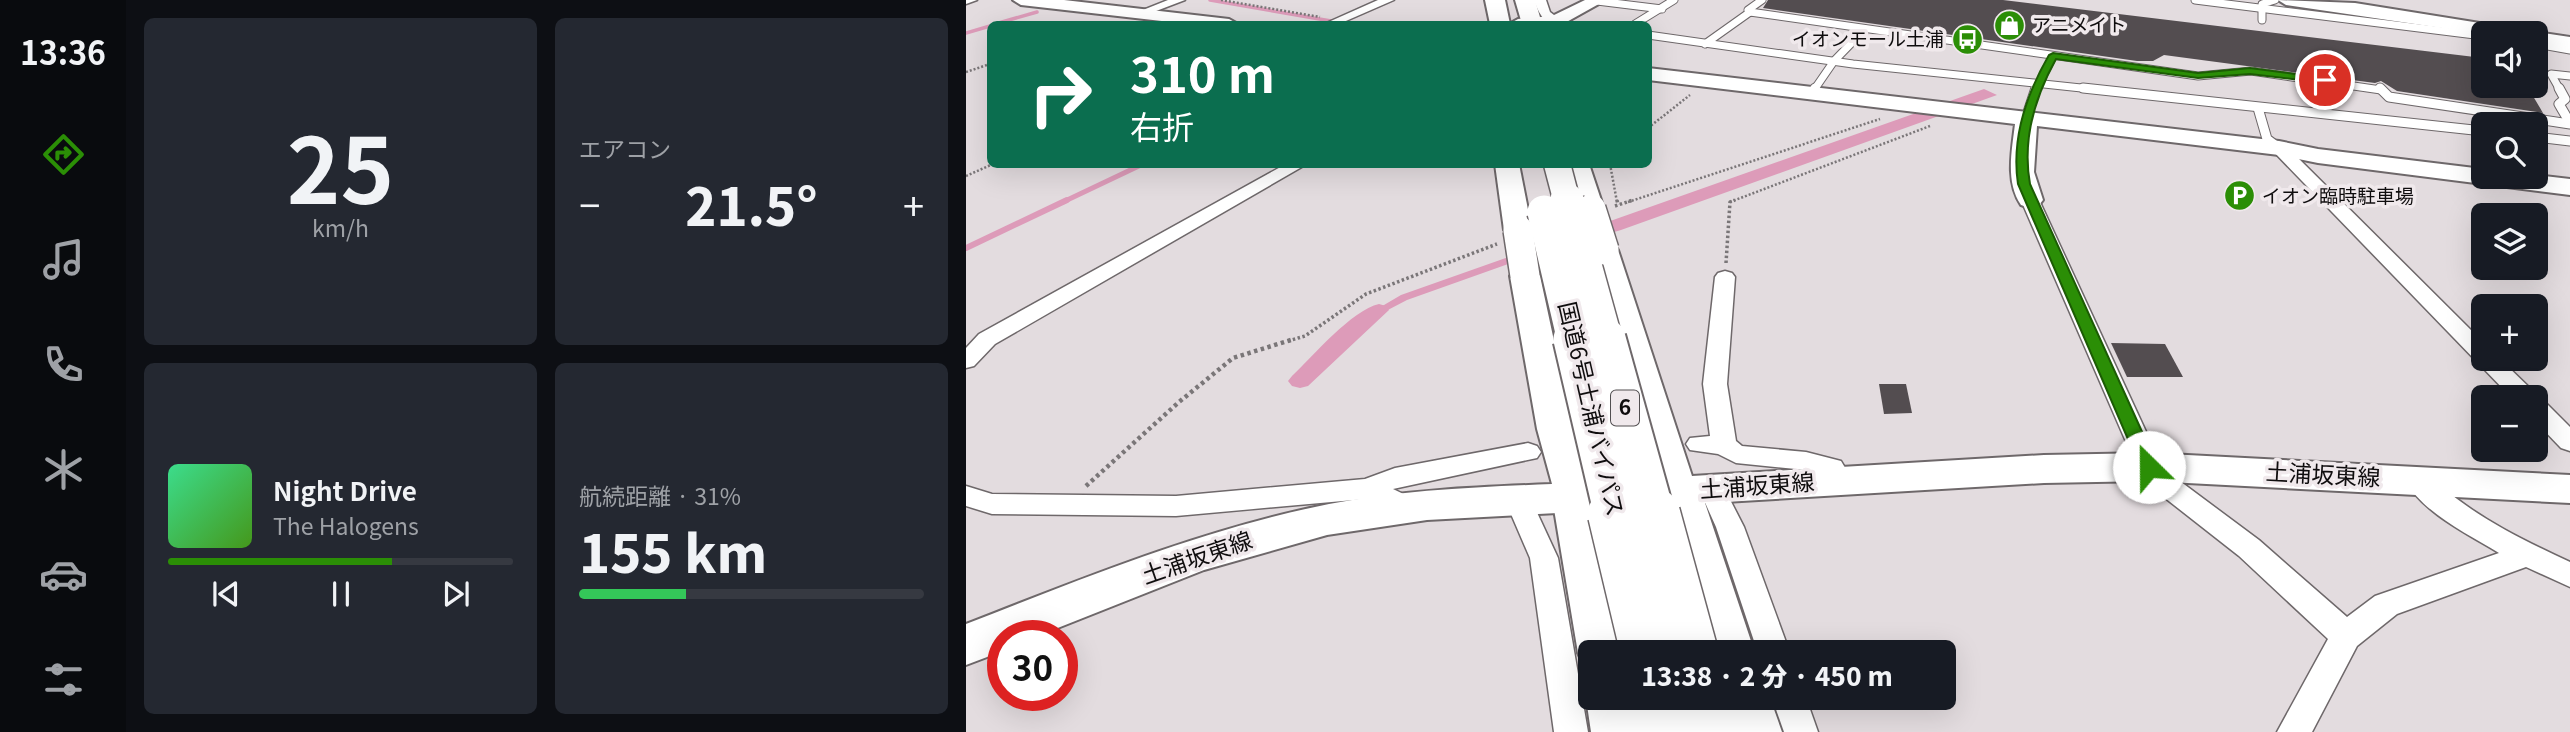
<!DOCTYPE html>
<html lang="ja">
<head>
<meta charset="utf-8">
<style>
  :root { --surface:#171b24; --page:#242831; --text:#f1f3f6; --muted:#9ea1a6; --line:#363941; --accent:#2b8e06 }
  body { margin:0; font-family:Georgia,"Noto Sans JP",serif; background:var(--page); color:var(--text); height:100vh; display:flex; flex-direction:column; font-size:26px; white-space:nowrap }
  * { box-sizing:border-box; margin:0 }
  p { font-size:23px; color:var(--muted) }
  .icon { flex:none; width:38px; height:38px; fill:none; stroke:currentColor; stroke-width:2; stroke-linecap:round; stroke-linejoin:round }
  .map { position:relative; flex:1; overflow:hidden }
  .sheet { display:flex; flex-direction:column; gap:18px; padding:18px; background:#0d0f14; width:840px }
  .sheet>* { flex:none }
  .hud { position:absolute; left:21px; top:21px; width:665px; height:147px; border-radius:10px; box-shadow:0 7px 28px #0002; background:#0b6e4f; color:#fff; overflow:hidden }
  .fabs { position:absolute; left:1505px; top:21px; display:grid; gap:14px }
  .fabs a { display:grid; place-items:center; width:77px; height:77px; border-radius:10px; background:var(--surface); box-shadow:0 7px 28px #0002; font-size:35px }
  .speed { position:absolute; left:21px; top:620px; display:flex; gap:14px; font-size:35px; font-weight:700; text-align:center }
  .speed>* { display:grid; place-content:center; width:91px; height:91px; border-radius:50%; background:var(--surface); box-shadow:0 7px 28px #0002; line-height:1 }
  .speed .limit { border:10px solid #d22; background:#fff; color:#111 }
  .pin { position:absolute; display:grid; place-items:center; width:60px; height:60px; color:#fff; margin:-30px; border:4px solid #fff; border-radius:50%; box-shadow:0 2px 7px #0007 }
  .me { position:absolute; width:77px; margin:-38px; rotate:337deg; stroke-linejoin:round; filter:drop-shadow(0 0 5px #0008) }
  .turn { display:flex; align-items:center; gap:24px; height:147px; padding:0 28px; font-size:32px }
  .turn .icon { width:91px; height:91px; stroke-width:2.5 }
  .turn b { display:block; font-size:49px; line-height:60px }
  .big { font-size:52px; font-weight:800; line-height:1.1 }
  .sheet .tile { flex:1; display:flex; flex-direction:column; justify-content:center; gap:10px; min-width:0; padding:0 24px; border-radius:10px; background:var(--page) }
  .sheet .dial { align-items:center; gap:0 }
  .dial b { font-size:91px; line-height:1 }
  .song { display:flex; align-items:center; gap:21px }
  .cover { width:84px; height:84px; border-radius:10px; background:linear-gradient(135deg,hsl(150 70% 55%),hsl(100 70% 35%)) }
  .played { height:7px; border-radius:4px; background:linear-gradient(90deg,var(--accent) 65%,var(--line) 65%) }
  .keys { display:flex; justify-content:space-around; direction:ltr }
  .heat { display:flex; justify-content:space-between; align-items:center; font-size:38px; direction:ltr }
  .charge { height:10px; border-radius:5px; background:linear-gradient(90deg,#34c759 31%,var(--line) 0) }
  .sheet .tiles { flex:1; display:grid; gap:18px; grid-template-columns:repeat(2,1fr) }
  .trip { position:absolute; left:612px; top:640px; width:378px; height:70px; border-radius:10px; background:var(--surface); box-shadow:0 7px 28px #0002; font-weight:800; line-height:70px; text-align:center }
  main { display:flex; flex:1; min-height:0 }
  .tabs { display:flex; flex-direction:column; width:126px; justify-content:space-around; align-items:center; background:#090b0e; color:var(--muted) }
  .tabs .icon { width:49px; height:49px }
  .tabs .current { color:var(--accent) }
  .tabs b { font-size:32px; color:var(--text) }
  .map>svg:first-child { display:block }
</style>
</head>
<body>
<main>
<nav class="tabs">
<b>13:36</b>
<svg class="icon current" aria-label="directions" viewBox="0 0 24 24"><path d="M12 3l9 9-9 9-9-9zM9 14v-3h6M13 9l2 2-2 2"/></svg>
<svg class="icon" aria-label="music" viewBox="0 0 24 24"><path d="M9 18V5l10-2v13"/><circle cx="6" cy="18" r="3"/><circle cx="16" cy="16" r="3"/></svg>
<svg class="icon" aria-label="phone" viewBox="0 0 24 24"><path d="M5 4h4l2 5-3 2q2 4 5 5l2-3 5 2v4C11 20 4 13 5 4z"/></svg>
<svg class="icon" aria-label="climate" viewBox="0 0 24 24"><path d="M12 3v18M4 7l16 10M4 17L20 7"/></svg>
<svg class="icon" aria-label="car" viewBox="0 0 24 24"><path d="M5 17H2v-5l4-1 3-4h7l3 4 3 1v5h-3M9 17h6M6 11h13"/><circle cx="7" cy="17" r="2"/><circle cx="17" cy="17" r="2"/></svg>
<svg class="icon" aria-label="filters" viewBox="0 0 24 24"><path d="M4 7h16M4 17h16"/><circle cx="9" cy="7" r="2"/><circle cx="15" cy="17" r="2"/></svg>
</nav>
<section class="sheet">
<div class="tiles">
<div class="tile dial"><b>25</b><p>km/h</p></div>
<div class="tile"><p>エアコン</p>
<div class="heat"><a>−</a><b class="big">21.5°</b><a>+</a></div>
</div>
<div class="tile">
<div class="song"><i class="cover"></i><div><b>Night Drive</b><p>The Halogens</p></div></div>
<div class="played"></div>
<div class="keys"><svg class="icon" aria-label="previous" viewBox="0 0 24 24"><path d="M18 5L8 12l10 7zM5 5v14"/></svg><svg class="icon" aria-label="pause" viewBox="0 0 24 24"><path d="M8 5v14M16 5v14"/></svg><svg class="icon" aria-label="next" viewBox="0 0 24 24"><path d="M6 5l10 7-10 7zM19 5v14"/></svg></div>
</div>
<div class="tile"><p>航続距離 · 31%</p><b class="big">155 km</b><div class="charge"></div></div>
</div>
</section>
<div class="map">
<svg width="1604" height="732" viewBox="0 0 1604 732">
  <rect width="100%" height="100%" fill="#e3dcdf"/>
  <path fill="#dd9bb9" d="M1018 89 1031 95 655 230 545 263 441 300 418 312 396 329 384 325 435 295Z"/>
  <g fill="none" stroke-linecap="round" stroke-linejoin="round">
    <g stroke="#dd9bb9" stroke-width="3.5">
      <path d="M244 0 365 21"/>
      <path d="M379 23 392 24"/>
      <path d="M29 24 71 12"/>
      <path d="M0 33 24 26"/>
    </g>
    <path stroke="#dd9bb9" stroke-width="5" d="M97 202 177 164"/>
    <path stroke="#dd9bb9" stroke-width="6" d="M0 248 101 200"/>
    <path fill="#dd9bb9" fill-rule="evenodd" d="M413 304 420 306 423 310 342 386 334 388 326 386 322 381 326 376C347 356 386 310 413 304Z"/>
  </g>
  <g fill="#534d50">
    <path d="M802 0H1037L1517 58V86H1561L1577 113 1431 91 1415 81 1409 83 1198 55 1187 61H1171L797 8Z"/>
    <path d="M1145 343 1199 344 1217 377H1161Z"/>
    <path d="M913 384H940L946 413 918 414Z"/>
  </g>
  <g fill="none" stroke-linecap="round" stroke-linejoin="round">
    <defs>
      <g id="lane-far1">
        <path d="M1229 0 1517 36"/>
        <path d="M631 1 696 9"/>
        <path d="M784 12 782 10 796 0"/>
        <path d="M1296 20V4L1309 0"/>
        <path d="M669 24 708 0"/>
        <path d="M682 35 887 64 1134 90"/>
        <path d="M739 44 784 12 1232 76 1285 71 1415 90"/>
        <path d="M1570 44 1604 50"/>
        <path d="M848 90 868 61 899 29"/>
        <path d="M1070 90 1087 56"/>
        <path d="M1594 90 1585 74 1604 76"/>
      </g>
      <g id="lane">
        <path d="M1117 88 1517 131"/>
        <path d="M1414 88 1423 97 1604 124"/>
        <path d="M1593 88 1599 99 1593 104 1604 123"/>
        <path d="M846 93 849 88"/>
        <path d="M1292 108 1301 139 1313 148"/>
        <path d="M1060 118 1070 88"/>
        <path d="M1570 137 1604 141"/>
      </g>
      <g id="street">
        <path d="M0 0H11L0 4Z"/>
        <path d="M202 0H219L177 16 167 14Z"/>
        <path d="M412 0H428L373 24H358Z"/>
        <path d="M568 0H580L584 12 596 21 594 24C578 26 573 13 568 0Z"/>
        <path d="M1313 143 1319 145 1517 342V359H1534L1567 391 1571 397 1570 399 1545 397 1307 151 1305 148 1307 145Z"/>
        <path d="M320 164H341L29 344 8 366 0 368V348L13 334Z"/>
        <path d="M1064 195 1073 200 1194 462 1203 473 1293 540 1381 617 1409 596 1533 553C1502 534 1457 513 1439 480L1443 473C1459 468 1464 477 1475 486 1513 519 1559 541 1604 562V587L1560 567 1431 614 1391 646 1346 732H1311L1362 639 1273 556 1185 487 1174 474 1055 200Z"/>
        <path d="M759 271 766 273 769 277 761 384 770 441 776 446 840 452 875 461 887 481 883 488 874 491 865 488 857 475 840 470 770 463 752 454 724 450 720 444 724 438 744 436 737 384 749 277 752 273Z"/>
        <path d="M1570 400 1579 402 1604 427V451L1595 448 1570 422Z"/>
        <path d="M562 443 571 446 575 452 571 458 427 489 450 500 454 507 450 514 440 517 399 499 210 516 26 514 0 506V486L26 494 210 496 399 479 429 468Z"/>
        <path d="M746 479 755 482 778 527 824 653H792L750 527 733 489 737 482Z"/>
        <path d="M552 490 562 493 592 558 622 732H588L564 558 539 500 542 493Z"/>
        <path d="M806 698H840L852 732H818Z"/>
      </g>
      <g id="secondary">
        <path d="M47 0H98L263 19 272 24H222L55 5Z"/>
        <path d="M619 0H640L597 24H543L552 19 586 16Z"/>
        <path d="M1312 0 1389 3 1545 28 1554 33 1517 34 1320 5Z"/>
        <path d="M1570 32 1604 37V49L1570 42V33H1564Z"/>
        <path d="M682 68 1313 141 1352 149 1517 169V177L1570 175 1604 179V195L1352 163 1313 155 1071 126 1068 172 1077 200 1073 205 1064 208 1055 205C1039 182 1046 150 1049 124L682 80Z"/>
        <path d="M529 164H553L566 230 562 236 552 238 542 236 538 230Z"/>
        <path d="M599 164H623L638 209 634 215 625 217 616 215Z"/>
        <path d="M638 242 648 244 652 250 726 476 1078 455 1183 453 1604 475V503L1183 481 1078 483 691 506 677 502 671 492 677 482 689 478 624 250 628 244Z"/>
        <path d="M559 267 569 270 574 276 607 429 624 482 644 486 650 496 644 506 630 511 461 520 361 535 238 570 74 635H37V651L0 665V624C118 578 238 529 363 504 437 490 511 487 586 484L571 429 544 276 549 270Z"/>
      </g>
      <g id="highway">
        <path d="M519 0H539L544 24H524Z"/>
        <path d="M549 0H569L576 24H556Z"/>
        <path d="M712 474 728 479 735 491 789 653H735L689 491 696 479Z"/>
        <path d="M609 480 625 485 632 497 666 653H625V671L620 670 612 653 586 497 593 485Z"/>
        <path d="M625 687V698H804L816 732H625L620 698Z"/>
      </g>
    </defs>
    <use href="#lane-far1" stroke="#6e686a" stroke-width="9"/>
    <use href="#lane" stroke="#6e686a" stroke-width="11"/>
    <use href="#street" stroke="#6e686a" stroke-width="3"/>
    <use href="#secondary" stroke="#6e686a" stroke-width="4"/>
    <use href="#highway" stroke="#6e686a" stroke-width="4"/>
    <g stroke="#7a7678" stroke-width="2.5" stroke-dasharray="2 2" stroke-linecap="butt">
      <path d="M255 0 354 17"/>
      <path d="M0 72 24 64"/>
      <path d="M682 128 724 95"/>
      <path d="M644 164 651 202"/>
      <path d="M0 176 27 164"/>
      <path d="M662 202 914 119"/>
      <path d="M764 202 964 126"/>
    </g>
    <g stroke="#7a7678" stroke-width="3.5" stroke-dasharray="2.5 2.5" stroke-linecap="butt">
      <path d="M651 200 652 205"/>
      <path d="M649 206 667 200"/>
      <path d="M760 263 764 202 769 200"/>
      <path d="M322 341 339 336 400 294 531 244"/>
    </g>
    <path stroke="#7a7678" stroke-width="4.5" stroke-dasharray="3.5 3.5" stroke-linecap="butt" d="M120 486 213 402 267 358 328 339"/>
    <use href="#lane-far1" stroke="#fff" stroke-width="7"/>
    <use href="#lane" stroke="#fff" stroke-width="9"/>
    <use href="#street" fill="#fff" fill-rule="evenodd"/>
    <use href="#secondary" fill="#fff" fill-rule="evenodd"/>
    <use href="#highway" fill="#fff" fill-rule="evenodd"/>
    <defs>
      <g id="secondary-bridge">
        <path d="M625 209 638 250"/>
        <path d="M552 230 559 276"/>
      </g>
      <path id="highway-bridge-far3" d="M591 164 601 202"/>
      <g id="highway-bridge-far2">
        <path d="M601 200 640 341"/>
        <path d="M578 212 608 341"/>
      </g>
      <g id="highway-bridge-far1">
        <path d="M608 339 649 515"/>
        <path d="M639 339 688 515"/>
      </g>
      <g id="highway-bridge">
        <path d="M648 514 681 653"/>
        <path d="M688 514 726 653"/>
      </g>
    </defs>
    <use href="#secondary-bridge" stroke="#6e686a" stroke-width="32" stroke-linecap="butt"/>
    <use href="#highway-bridge-far3" stroke="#6e686a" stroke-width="29" stroke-linecap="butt"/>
    <use href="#highway-bridge-far2" stroke="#6e686a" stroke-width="36" stroke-linecap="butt"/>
    <use href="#highway-bridge-far1" stroke="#6e686a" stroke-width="45" stroke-linecap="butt"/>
    <use href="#highway-bridge" stroke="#6e686a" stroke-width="55" stroke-linecap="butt"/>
    <use href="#secondary-bridge" stroke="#fff" stroke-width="29"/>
    <use href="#highway-bridge-far3" stroke="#fff" stroke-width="26"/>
    <use href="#highway-bridge-far2" stroke="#fff" stroke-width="33"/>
    <use href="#highway-bridge-far1" stroke="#fff" stroke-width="41"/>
    <use href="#highway-bridge" stroke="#fff" stroke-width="52"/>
  </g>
  <path fill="#2b8e06" stroke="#1c5c04" stroke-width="2" d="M1087 53 1232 73 1284 68 1359 78 1364 80 1359 83 1284 74 1232 78 1090 59C1069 97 1056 140 1064 184L1192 467 1190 471H1177L1174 467 1052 184C1045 138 1060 95 1083 55Z"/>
  <defs>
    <symbol id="shop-disc" viewBox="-11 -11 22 22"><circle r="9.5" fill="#2b8e06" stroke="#f0e9ec"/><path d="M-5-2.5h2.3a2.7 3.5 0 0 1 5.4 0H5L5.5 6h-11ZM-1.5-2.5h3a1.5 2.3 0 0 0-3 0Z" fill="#fff"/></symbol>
    <symbol id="bus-disc" viewBox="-11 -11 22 22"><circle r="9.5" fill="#2b8e06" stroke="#f0e9ec"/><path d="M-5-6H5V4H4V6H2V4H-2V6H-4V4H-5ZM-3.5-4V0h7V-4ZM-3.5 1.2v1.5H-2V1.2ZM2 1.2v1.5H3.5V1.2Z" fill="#fff"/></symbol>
    <symbol id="parking-disc" viewBox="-11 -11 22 22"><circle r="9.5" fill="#2b8e06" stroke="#f0e9ec"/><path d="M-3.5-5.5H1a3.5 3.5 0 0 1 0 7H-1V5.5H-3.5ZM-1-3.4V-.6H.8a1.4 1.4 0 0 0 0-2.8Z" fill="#fff"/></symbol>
  </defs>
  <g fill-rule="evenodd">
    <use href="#shop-disc" x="1026" y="8" width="35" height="35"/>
    <use href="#bus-disc" x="984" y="22" width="35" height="35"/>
    <use href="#parking-disc" x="1256" y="178" width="35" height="35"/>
  </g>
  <g text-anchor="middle" stroke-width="7" stroke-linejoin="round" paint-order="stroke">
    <g font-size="19" fill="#0f0d0e" stroke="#f0e9ec" text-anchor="start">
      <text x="1066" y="32">アニメイト</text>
      <text x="978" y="46" text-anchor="end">イオンモール土浦</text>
      <text x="1296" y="203">イオン臨時駐車場</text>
    </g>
    <rect fill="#f0e9ec" stroke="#524f51" stroke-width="2" x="645" y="390.5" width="28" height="35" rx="5"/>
    <g font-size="21" font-weight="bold" fill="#0f0d0e">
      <text x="659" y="415">6</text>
    </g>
    <g font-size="23" fill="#0f0d0e" stroke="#f0e9ec">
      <text transform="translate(625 409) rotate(77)" y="8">国道6号土浦バイパス</text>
      <text transform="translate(1357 475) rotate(3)" y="8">土浦坂東線</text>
      <text transform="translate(791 486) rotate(-4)" y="8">土浦坂東線</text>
      <text transform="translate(231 558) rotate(-19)" y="8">土浦坂東線</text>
    </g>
  </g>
</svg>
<div class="fabs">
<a><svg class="icon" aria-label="sound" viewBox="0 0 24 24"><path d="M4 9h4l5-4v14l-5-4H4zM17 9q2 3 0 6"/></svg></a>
<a><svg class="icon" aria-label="search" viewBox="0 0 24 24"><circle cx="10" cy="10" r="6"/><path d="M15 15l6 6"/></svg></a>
<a><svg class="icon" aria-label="layers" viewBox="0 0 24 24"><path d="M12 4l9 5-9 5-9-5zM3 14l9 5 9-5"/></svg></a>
<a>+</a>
<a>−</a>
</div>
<div class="speed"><div class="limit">30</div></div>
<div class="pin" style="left:1359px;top:80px;background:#d93025"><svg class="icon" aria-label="arrive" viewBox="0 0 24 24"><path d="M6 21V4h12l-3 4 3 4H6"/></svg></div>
<svg class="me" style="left:1183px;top:467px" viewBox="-20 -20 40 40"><circle r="19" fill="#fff"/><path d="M0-13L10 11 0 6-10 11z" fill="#2b8e06"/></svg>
<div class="trip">13:38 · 2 分 · 450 m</div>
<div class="hud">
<div class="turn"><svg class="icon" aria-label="right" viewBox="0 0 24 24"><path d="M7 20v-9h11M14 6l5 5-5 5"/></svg><div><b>310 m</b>右折</div></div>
</div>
</div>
</main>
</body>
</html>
